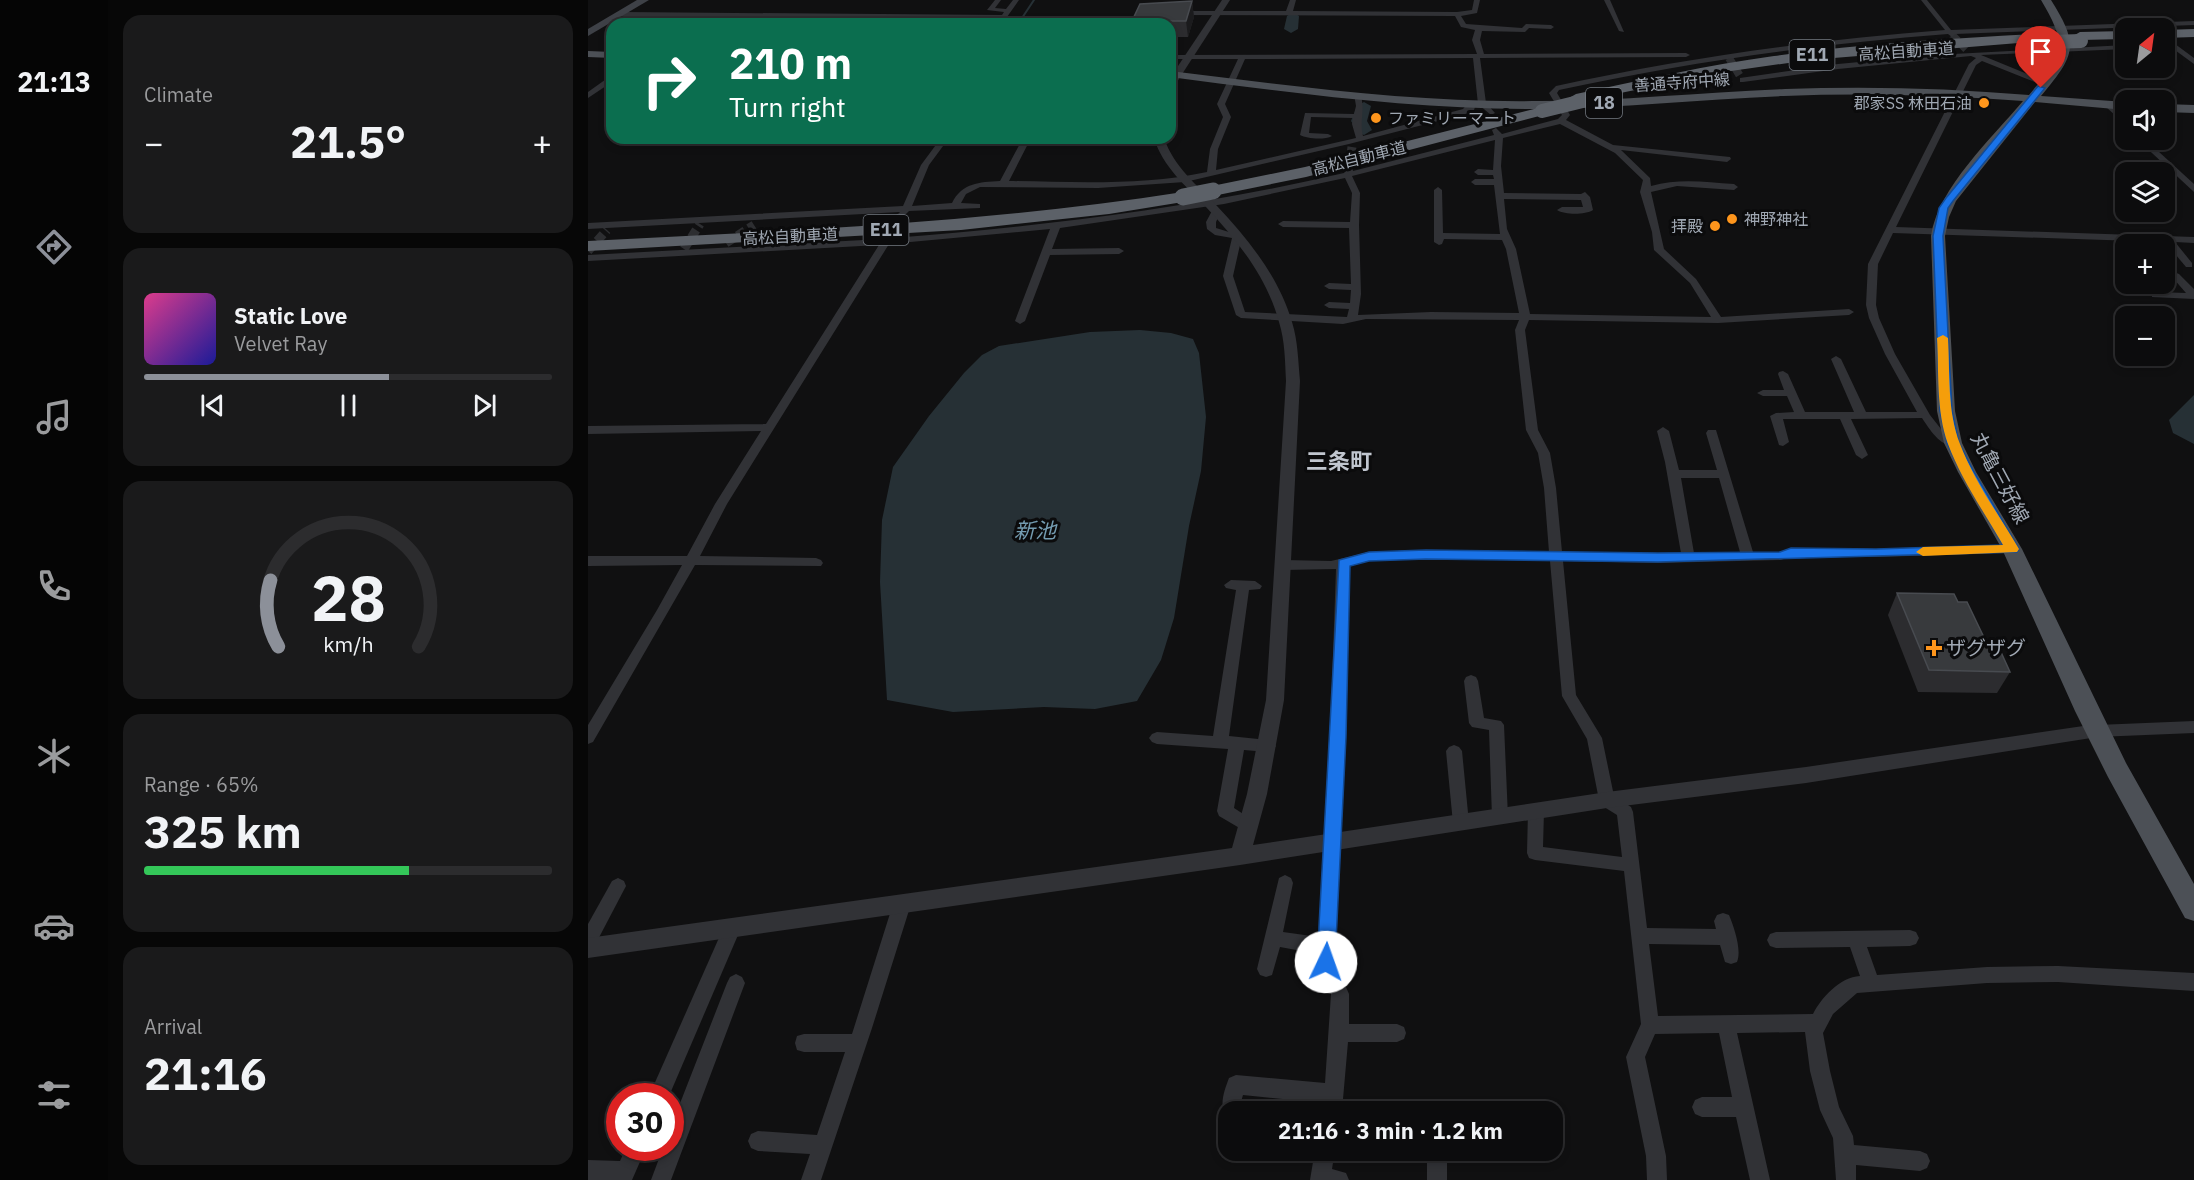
<!DOCTYPE html>
<html lang="en">
<head>
<meta charset="utf-8">
<style>
  :root { --surface:#0c0c0d; --page:#1a1a1b; --text:#f1f3f6; --muted:#9a9b9d; --line:#2c2c2e; --accent:#8c9099 }
  body { margin:0; font-family:"IBM Plex Sans","Noto Sans JP",sans-serif; background:var(--page); color:var(--text); height:100vh; display:flex; flex-direction:column; font-size:22px; white-space:nowrap }
  * { box-sizing:border-box; margin:0 }
  p { font-size:20px; color:var(--muted) }
  .icon { flex:none; width:33px; height:33px; fill:none; stroke:currentColor; stroke-width:2; stroke-linecap:round; stroke-linejoin:round }
  .map { position:relative; flex:1; overflow:hidden }
  .panel { display:flex; flex-direction:column; gap:15px; padding:15px; background:#070707; width:480px }
  .panel>* { flex:none }
  .hud { position:absolute; left:18px; top:18px; width:570px; height:126px; border-radius:18px; box-shadow:0 3px 9px #0003,0 0 0 2px var(--line); background:#0b6e4f; color:#fff; overflow:hidden }
  .needle { width:39px; rotate:29deg }
  .buttons { position:absolute; left:1527px; top:18px; display:grid; gap:12px }
  .buttons a { display:grid; place-items:center; width:60px; height:60px; border-radius:12px; background:var(--surface); box-shadow:0 3px 9px #0003,0 0 0 2px var(--line); font-size:30px }
  .speed { position:absolute; left:18px; top:1083px; display:flex; gap:12px; font-size:30px; font-weight:700; text-align:center }
  .speed>* { display:grid; place-content:center; width:78px; height:78px; border-radius:50%; background:var(--surface); box-shadow:0 3px 9px #0003,0 0 0 2px var(--line); line-height:1 }
  .speed .limit { border:9px solid #d22; background:#fff; color:#111 }
  .pin { position:absolute; display:grid; place-items:center; width:51px; height:51px; color:#fff; margin:-62px -26px; border-radius:50% 50% 50% 0; rotate:-45deg; box-shadow:0 0 6px #0007 }
  .pin .icon { rotate:45deg }
  .me { position:absolute; width:66px; margin:-33px; rotate:3deg; stroke-linejoin:round; filter:drop-shadow(0 0 4px #0008) }
  .turn { display:flex; align-items:center; gap:21px; height:126px; padding:0 24px; font-size:27px }
  .turn .icon { width:78px; height:78px; stroke-width:2.5 }
  .turn b { display:block; font-size:42px; line-height:51px }
  .big { font-size:45px; font-weight:800; line-height:1.1 }
  .panel .tile { flex:1; display:flex; flex-direction:column; justify-content:center; gap:9px; min-width:0; padding:0 21px; border-radius:18px; background:var(--page) }
  .panel .dial { align-items:center; gap:0 }
  .dial svg { height:156px; overflow:visible; fill:none; stroke:var(--line); stroke-width:7; stroke-linecap:round; text-anchor:middle }
  .dial text { fill:var(--text); stroke:none }
  .song { display:flex; align-items:center; gap:18px }
  .cover { width:72px; height:72px; border-radius:9px; background:linear-gradient(135deg,hsl(330 70% 55%),hsl(240 70% 35%)) }
  .played { height:6px; border-radius:3px; background:linear-gradient(90deg,var(--accent) 60%,var(--line) 60%) }
  .keys { display:flex; justify-content:space-around; direction:ltr }
  .heat { display:flex; justify-content:space-between; align-items:center; font-size:33px; direction:ltr }
  .charge { height:9px; border-radius:4px; background:linear-gradient(90deg,#34c759 65%,var(--line) 0) }
  .trip { position:absolute; left:630px; top:1101px; width:345px; height:60px; border-radius:18px; background:var(--surface); box-shadow:0 3px 9px #0003,0 0 0 2px var(--line); font-weight:800; line-height:60px; text-align:center }
  main { display:flex; flex:1; min-height:0 }
  .tab-bar { display:flex; flex-direction:column; width:108px; justify-content:space-around; align-items:center; background:#050505; color:var(--muted) }
  .tab-bar .icon { width:42px; height:42px }
  .tab-bar .active { color:var(--accent) }
  .tab-bar b { font-size:27px; color:var(--text) }
  .map>svg:first-child { display:block }
</style>
</head>
<body>
<main>
<nav class="tab-bar">
<b>21:13</b>
<svg class="icon active" aria-label="directions" viewBox="0 0 24 24"><path d="M12 3l9 9-9 9-9-9zM9 14v-3h6M13 9l2 2-2 2"/></svg>
<svg class="icon" aria-label="music" viewBox="0 0 24 24"><path d="M9 18V5l10-2v13"/><circle cx="6" cy="18" r="3"/><circle cx="16" cy="16" r="3"/></svg>
<svg class="icon" aria-label="phone" viewBox="0 0 24 24"><path d="M5 4h4l2 5-3 2q2 4 5 5l2-3 5 2v4C11 20 4 13 5 4z"/></svg>
<svg class="icon" aria-label="climate" viewBox="0 0 24 24"><path d="M12 3v18M4 7l16 10M4 17L20 7"/></svg>
<svg class="icon" aria-label="car" viewBox="0 0 24 24"><path d="M5 17H2v-5l4-1 3-4h7l3 4 3 1v5h-3M9 17h6M6 11h13"/><circle cx="7" cy="17" r="2"/><circle cx="17" cy="17" r="2"/></svg>
<svg class="icon" aria-label="filters" viewBox="0 0 24 24"><path d="M4 7h16M4 17h16"/><circle cx="9" cy="7" r="2"/><circle cx="15" cy="17" r="2"/></svg>
</nav>
<section class="panel">
<div class="tile"><p>Climate</p>
<div class="heat"><a>−</a><b class="big">21.5°</b><a>+</a></div>
</div>
<div class="tile">
<div class="song"><i class="cover"></i><div><b>Static Love</b><p>Velvet Ray</p></div></div>
<div class="played"></div>
<div class="keys"><svg class="icon" aria-label="previous" viewBox="0 0 24 24"><path d="M18 5L8 12l10 7zM5 5v14"/></svg><svg class="icon" aria-label="pause" viewBox="0 0 24 24"><path d="M8 5v14M16 5v14"/></svg><svg class="icon" aria-label="next" viewBox="0 0 24 24"><path d="M6 5l10 7-10 7zM19 5v14"/></svg></div>
</div>
<div class="tile dial"><svg viewBox="0 0 100 80">
<path d="M14 69A42 42 0 1 1 86 69"/>
<path d="M14 69A42 42 0 0 1 10 35" stroke="#8c9099"/>
<text x="50" y="56" font-size="32" font-weight="700">28</text>
<text x="50" y="72" font-size="11">km/h</text>
</svg></div>
<div class="tile"><p>Range · 65%</p><b class="big">325 km</b><div class="charge"></div></div>
<div class="tile"><p>Arrival</p><b class="big">21:16</b></div>
</section>
<div class="map">
<svg width="1606" height="1180" viewBox="0 0 1606 1180">
  <rect width="100%" height="100%" fill="#101011"/>
  <g fill="#263035">
    <path d="M552 330 583 333 605 339 611 353 618 417 613 471 601 526 586 618 573 660 549 701 507 709 456 707 365 712 299 700 292 582 294 520 305 467 341 416 376 373 394 355 411 346 502 332Z"/>
    <path d="M1606 395V444L1585 433 1581 420Z"/>
  </g>
  <g fill="none" stroke-linecap="round" stroke-linejoin="round">
    <path stroke="#263035" stroke-width="2" d="M430 24 446 0"/>
    <g fill="#263035" fill-rule="evenodd">
      <path d="M705 12 711 16 710 29 703 33 696 29 699 16Z"/>
      <path d="M776 102 783 106 779 121 784 130 776 135 771 133 763 121 769 106Z"/>
    </g>
    <g stroke="#2d2e31" stroke-width="8" stroke-dasharray="8 4" stroke-linecap="butt">
      <path d="M1364 35 1379 50"/>
      <path d="M1207 48 1218 68"/>
      <path d="M1141 58 1152 76"/>
    </g>
    <g stroke="#2d2e31" stroke-width="9" stroke-dasharray="9 4.5" stroke-linecap="butt">
      <path d="M761 168 764 147"/>
      <path d="M302 234 313 216"/>
      <path d="M138 243 166 225"/>
      <path d="M96 249 112 224"/>
      <path d="M0 251 19 230"/>
    </g>
    <g fill="#313236" fill-rule="evenodd">
      <path d="M407 0H413L407 8 418 9 425 0H431L414 24H408L411 19 33 16 30 14 33 12 414 15 416 12 399 10Z"/>
      <path d="M702 0H708L705 11 869 12 884 10 886 0H892L889 13 873 16 878 24 934 28 938 24 963 25 966 27 963 29 941 28 937 32 894 31 892 40 896 54 1098 53 1102 55 1098 57 892 58 898 103 907 113 903 115 890 104 885 58 657 59 637 104 643 117 630 149 628 170 768 138 764 124 765 118 723 117 721 133 740 134 744 136C737 140 719 139 712 135L717 113 766 114 768 106 766 94H772C778 108 771 121 775 136L875 109 881 102 888 104 886 110 881 113 761 144 597 182 510 188 392 187 378 194 373 203 392 204V208L321 211 315 217 310 214 312 212 0 229V223L315 206 333 165 353 138H361L341 165 324 206 364 203C374 183 391 182 412 181L435 138H443L421 181C486 182 554 186 619 172L622 149 635 117 629 104 650 59H582V55L889 54 884 40 887 30 873 27 867 16 587 15 584 13 587 11H698Z"/>
      <path d="M1016 0H1022L1036 32 1031 31Z"/>
      <path d="M1333 0H1339L1363 30 1606 21V25L1367 34 1364 37 1360 34C1228 44 1100 62 971 90L969 93 982 115 978 120 1025 145 1142 157 1143 159 1139 162 1033 150 1062 178 1063 186C1091 178 1117 182 1146 184L1150 187 1146 190 1089 186 1063 192 1076 249 1108 279 1133 317 1261 309 1266 312 1261 315 1130 323 941 320 937 330 950 430 962 453 968 488 974 552 1093 553 1077 462 1069 431 1075 427 1081 431 1091 470H1129L1118 433 1120 430H1128L1165 552H1192L1203 548 1288 549 1424 545 1431 549 1424 553 1288 557 1204 556 1193 560 1070 563 975 561 988 695 1014 738 1026 796 1043 807 1045 812 1059 928 1128 929 1126 921 1129 915 1135 913 1141 915C1146 927 1154 950 1149 962L1143 964 1137 962 1132 945 1061 944 1070 1016 1225 1014C1233 998 1252 977 1272 976L1262 947 1188 948 1182 946 1179 940 1182 934 1188 932 1322 930 1328 932 1331 938 1328 944 1322 946 1279 947 1289 975 1399 967 1470 966 1606 973V991L1470 982 1399 983 1269 993 1245 1014 1235 1033 1242 1071 1251 1107 1265 1136 1266 1145 1332 1151 1339 1154 1342 1161 1339 1168 1332 1171 1268 1165V1180H1248L1245 1138 1232 1110 1222 1071 1217 1032 1149 1033 1182 1180H1162L1148 1117H1114L1107 1114 1104 1107 1107 1100 1114 1097H1144L1131 1033 1067 1034 1057 1057 1078 1156 1079 1180H1059L1058 1156 1038 1057 1053 1024 1036 871 947 860 941 858 939 853 940 811 942 806 948 804 954 806 956 811 955 847 1034 857 1029 815 1013 805 1011 800 999 739 974 696 962 561 838 558 781 560 762 566 758 737 747 962 761 994V1024H809L816 1027 818 1033 816 1039 809 1042H760L755 1099 841 1100 848 1103 850 1112H734L735 1103 655 1095 650 1112H640V1114L636 1112C632 1101 637 1089 641 1078L648 1075 737 1083 743 994 729 962 730 954 692 947 684 975 678 977 672 975 669 969 691 878 697 875 703 878 705 883 695 932 731 937 742 737 748 569 695 570 688 565 695 560 743 561 781 552 838 550 961 552 956 488 950 453 938 430 927 330 931 320 778 319 755 324 653 318 648 315 635 276 644 238 627 235 619 229 618 222 625 209 628 208 633 211 628 222V228L654 236 645 276 657 312 759 317 761 309 741 308 736 305 741 302 762 303 763 290 741 289 736 286 741 283 763 284 761 228 695 227 690 224 695 221 762 222 764 193 757 178 636 204 472 228 464 249 531 248 536 251 531 254 462 255 437 321 432 324 427 321 462 229 301 244 139 504 112 556 228 558 233 560 235 563 233 566 107 565 5 742 0 744V725L69 610 94 565 0 566V556H99L127 504 173 431 0 434V426L178 424 291 245 0 261V255L294 239 301 233 306 236 304 238C457 226 607 208 756 173L757 168 761 165 764 166 765 171 906 135 904 130 908 128 914 134 970 119 974 115 961 93 968 86C1097 58 1225 40 1357 30ZM972 124 1027 153 1055 180 1052 192 1064 232 1066 250 1102 283 1123 317 942 314 928 249 919 229 916 199 993 200 995 207H974L969 210C977 215 997 215 1005 210L1002 197 997 192 993 194 916 193 913 166 915 138ZM907 140 905 170 890 169 886 172 890 175H905L906 179H887L883 182 887 185H906L912 234 855 233 854 190 850 187 846 190V242L851 245 854 244 856 239 914 240 918 249 931 313 843 312 770 315 773 294 771 225 772 193 764 176ZM1093 478H1131L1152 552 1106 553Z"/>
      <path d="M1583 41 1606 58V64L1580 45 1579 43Z"/>
      <path d="M1538 45V49L1393 55 1461 83 1454 85 1394 61 1388 65 1308 227 1606 237V243L1587 242 1604 263V267H1598L1577 242 1305 233 1290 264 1288 305 1291 318 1307 354 1342 415 1353 429 1371 443 1369 446C1353 448 1342 430 1334 418L1263 419 1280 455 1274 459 1268 455 1252 419H1195L1201 442 1195 446 1191 445 1182 416 1188 413 1206 412 1199 396H1175L1169 393 1175 390H1196L1190 374 1191 372 1195 371 1200 374 1217 412H1266L1243 359 1248 356 1253 359 1278 412H1329L1297 354 1281 318 1278 305 1280 264 1381 64 1388 58 1383 56 1250 69 1155 82H1152V78L1250 64 1346 55Z"/>
      <path d="M21 77H24V82L0 98V92Z"/>
      <path d="M1521 103 1538 118V125L1518 107 1517 105Z"/>
      <path d="M1550 140H1558L1606 184V192Z"/>
      <path d="M1576 268 1591 274 1606 289V299L1564 297V293L1568 292 1598 293 1585 278 1576 275Z"/>
      <path d="M643 580 667 581 674 586 672 589 661 590 641 736 680 740 685 742 688 746 685 750 680 752 656 750 646 808 666 821 668 826 666 831 660 833 631 816 629 811 640 749 569 744 564 742 561 738 564 734 569 732 625 736 648 590 638 588 636 585Z"/>
      <path d="M883 675 888 677 890 681 896 718 913 721 916 725 920 817 918 822 912 824 906 822 904 817 901 730 884 727 881 723 876 681 878 677Z"/>
      <path d="M1606 721V733L1509 737 1504 735 1501 731 1504 727 1509 725Z"/>
      <path d="M866 745 871 747 874 751 881 823 879 828 873 830 867 828 865 823 858 751 861 747Z"/>
      <path d="M30 878 36 881 38 886 6 947 0 949V924L24 881Z"/>
      <path d="M314 896 320 899 323 904 284 1028 233 1180H213L222 1154 170 1151 163 1148 160 1141 163 1134 170 1131 229 1135 257 1052H216L209 1050 207 1043 209 1036 216 1034H264L305 904 308 899Z"/>
      <path d="M144 920 150 922 153 928 81 1096H61L138 922Z"/>
      <path d="M148 974 154 977 157 983 83 1180H63L75 1148H82V1129L139 983 142 977Z"/>
      <path d="M38 1148H58L44 1180H0V1160L32 1161Z"/>
      <path d="M727 1150H747L744 1169 758 1173 761 1180H722Z"/>
      <path d="M849 1151 856 1154 859 1161V1180H839V1161L842 1154Z"/>
    </g>
    <g fill="#313236" fill-rule="evenodd">
      <path d="M634 0H642L587 85 582 88V78Z"/>
      <path d="M566 138H576C586 167 609 185 629 206 660 239 691 277 704 322 710 341 710 361 712 381L696 700 679 794 665 845 1019 792 1218 767 1509 724 1516 726 1518 731 1516 736 1218 783 1019 808 652 865 0 958V938L644 848 659 794 678 700 698 381C697 361 697 341 691 322 679 277 649 240 618 207 597 185 575 167 566 138Z"/>
    </g>
    <path fill="#3e4147" fill-rule="evenodd" d="M49 0H61L0 36V29Z"/>
    <g fill="#4c5056" fill-rule="evenodd">
      <path d="M1453 0H1463C1492 46 1487 55 1453 96L1538 102V110L1447 102 1368 201 1361 217 1357 236 1367 411 1374 443 1388 472 1434 549 1538 763 1606 884V921L1597 918 1520 777 1487 711 1414 549 1370 472 1356 443 1349 411 1343 236C1350 188 1404 138 1435 101 1356 95 1276 93 1196 96 1114 99 1033 108 952 109 828 110 705 93 582 77V71C705 86 828 103 952 101 1034 101 1115 92 1197 89 1278 86 1360 88 1441 95 1475 54 1481 47 1453 0Z"/>
      <path d="M0 51 24 52V58L0 57Z"/>
      <path d="M1576 104 1606 105V113L1576 112Z"/>
    </g>
    <g fill="#5c6168" fill-rule="evenodd">
      <path d="M1606 29V37L1576 38V30Z"/>
      <path d="M1538 31V39L1492 40 1485 36 1492 32Z"/>
      <path d="M1464 33 1471 37 1469 40 1221 60 1136 72 988 102 981 98 988 94C1054 80 1119 65 1186 56 1278 43 1371 38 1464 33Z"/>
      <path d="M954 107 959 108 961 111 959 114 718 177 625 196 617 191 619 187 717 167Z"/>
      <path d="M595 192 603 197 601 201 521 214 373 230 0 251V241C199 231 398 223 595 192Z"/>
    </g>
    <g stroke="#5c6168" stroke-width="14">
      <path d="M1463 42 1493 41"/>
      <path d="M954 111 1011 97"/>
    </g>
    <path stroke="#5c6168" stroke-width="17" d="M595 197 625 191"/>
  </g>
  <g fill="#2c2c2f">
    <path d="M604 1 606 17 600 37H582V24H544V21Z"/>
    <path d="M1309 593 1402 650 1422 672 1409 693 1330 692 1300 615Z"/>
  </g>
  <path fill="#1b1b1d" d="M604 1 606 17 600 37 598 21Z"/>
  <g fill="#383a3d" stroke="#484b50" stroke-width="1.5">
    <path d="M604 1 598 21H544L552 4Z"/>
    <path d="M1309 593 1366 594 1370 602H1379L1402 650H1412L1422 672 1341 670Z"/>
  </g>
  <path fill="#1a73e8" stroke="#114b97" stroke-width="1.5" d="M1450 86 1457 88 1365 201 1360 208 1355 236 1364 411 1371 443 1386 472 1431 549 1429 552 1070 562 838 559 781 561 762 566 758 737 747 962 744 967 738 970 732 967 729 962 751 560 781 552 838 550 1070 553 1192 552 1203 548 1288 549 1415 545 1373 472 1359 443 1352 411 1345 236 1351 208 1358 198Z"/>
  <path fill="#f59e0b" d="M1355 335 1360 338C1362 372 1359 411 1372 444 1386 481 1411 515 1431 549L1429 552 1335 556 1328 552 1335 547 1415 545C1396 512 1373 479 1360 444 1348 411 1351 372 1349 338Z"/>
  <g fill="#fd951c" stroke="#0b0b0c" stroke-width="2">
    <circle cx="1396" cy="103" r="6"/>
    <circle cx="788" cy="118" r="6"/>
    <circle cx="1144" cy="219" r="6"/>
    <circle cx="1127" cy="226" r="6"/>
    <path d="M1343 639h6v6h6v6h-6v6h-6v-6h-6v-6h6z"/>
  </g>
  <g text-anchor="middle" stroke-width="6" stroke-linejoin="round" paint-order="stroke">
    <g font-size="16" fill="#a0a8b3" stroke="#0b0b0c">
      <text transform="translate(1318 51) rotate(-4)" y="6">高松自動車道</text>
      <text transform="translate(1094 82) rotate(-4)" y="6">善通寺府中線</text>
      <text transform="translate(771 158) rotate(-14)" y="6">高松自動車道</text>
      <text transform="translate(202 236) rotate(-3)" y="6">高松自動車道</text>
    </g>
    <g font-size="16" fill="#a0a8b3" stroke="#0b0b0c" text-anchor="end">
      <text x="1384" y="109">郡家SS 林田石油</text>
      <text x="800" y="124" text-anchor="start">ファミリーマート</text>
      <text x="1156" y="225" text-anchor="start">神野神社</text>
      <text x="1115" y="232">拝殿</text>
    </g>
    <g fill="#0b0b0c" stroke="#737981" stroke-width="1.5">
      <rect x="1201.5" y="40" width="45" height="30" rx="4.5"/>
      <rect x="998" y="88" width="36" height="30" rx="4.5"/>
      <rect x="275.5" y="215" width="45" height="30" rx="4.5"/>
    </g>
    <g font-size="18" font-weight="bold" fill="#a0a8b3">
      <text x="1224" y="61">E11</text>
      <text x="1016" y="109">18</text>
      <text x="298" y="236">E11</text>
    </g>
    <g font-size="20" fill="#a0a8b3" stroke="#0b0b0c">
      <text transform="translate(1412 478) rotate(62)" y="7">丸亀三好線</text>
    </g>
    <g font-size="20" fill="#a0a8b3" stroke="#0b0b0c" text-anchor="start">
      <text x="1358" y="655">ザグザグ</text>
    </g>
    <g font-size="21" font-style="italic" fill="#749cb1" stroke="#0b0b0c">
      <text x="447" y="538">新池</text>
    </g>
    <g font-size="22" font-weight="bold" fill="#c1c6cf" stroke="#0b0b0c">
      <text x="751" y="469">三条町</text>
    </g>
  </g>
</svg>
<div class="buttons">
<a><svg class="needle" viewBox="-14 -14 28 28"><path d="M0-13l5 13h-10z" fill="#e53935"/><path d="M0 13l5-13h-10z" fill="#9a9b9d"/></svg></a>
<a><svg class="icon" aria-label="sound" viewBox="0 0 24 24"><path d="M4 9h4l5-4v14l-5-4H4zM17 9q2 3 0 6"/></svg></a>
<a><svg class="icon" aria-label="layers" viewBox="0 0 24 24"><path d="M12 4l9 5-9 5-9-5zM3 14l9 5 9-5"/></svg></a>
<a>+</a>
<a>−</a>
</div>
<div class="speed"><div class="limit">30</div></div>
<div class="pin" style="left:1453px;top:88px;background:#d93025"><svg class="icon" aria-label="arrive" viewBox="0 0 24 24"><path d="M6 21V4h12l-3 4 3 4H6"/></svg></div>
<svg class="me" style="left:738px;top:962px" viewBox="-20 -20 40 40"><circle r="19" fill="#fff"/><path d="M0-13L10 11 0 6-10 11z" fill="#1a73e8"/></svg>
<div class="trip">21:16 · 3 min · 1.2 km</div>
<div class="hud">
<div class="turn"><svg class="icon" aria-label="right" viewBox="0 0 24 24"><path d="M7 20v-9h11M14 6l5 5-5 5"/></svg><div><b>210 m</b>Turn right</div></div>
</div>
</div>
</main>
</body>
</html>
